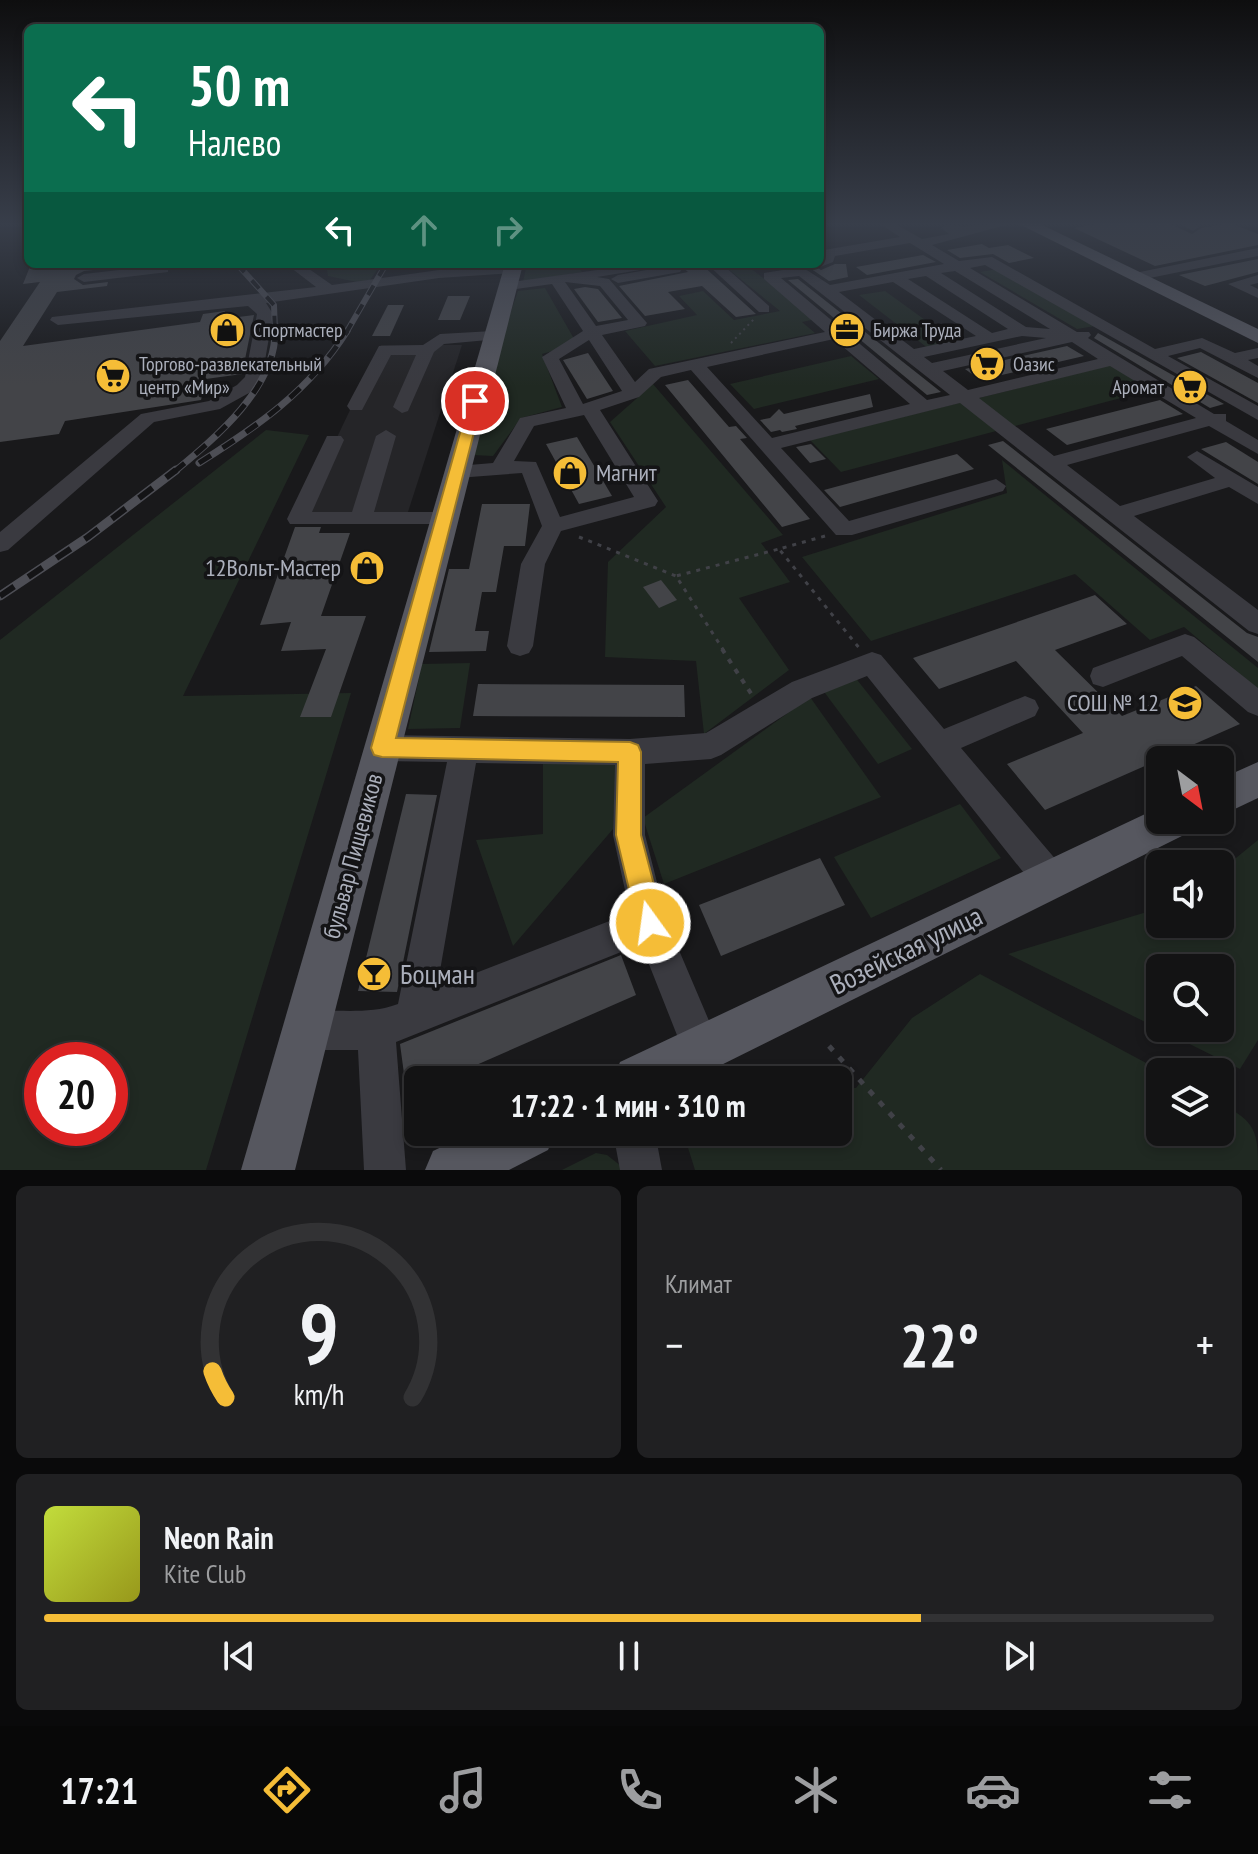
<!DOCTYPE html>
<html lang="ru">
<head>
<meta charset="utf-8">
<style>
  :root { --surface:#131314; --page:#202022; --text:#f1f3f6; --muted:#9d9ea0; --line:#323234; --accent:#f5bd37 }
  body { margin:0; font-family:"PT Sans Narrow",sans-serif; background:var(--page); color:var(--text); height:100vh; display:flex; flex-direction:column; font-size:30px; white-space:nowrap }
  * { box-sizing:border-box; margin:0 }
  p { font-size:26px; color:var(--muted) }
  .icon { flex:none; width:44px; height:44px; fill:none; stroke:currentColor; stroke-width:2; stroke-linecap:round; stroke-linejoin:round }
  .map { position:relative; height:1170px; overflow:hidden }
  .panel { display:flex; flex-direction:column; gap:16px; padding:16px; background:#0a0a0b; flex:1 }
  .panel>* { flex:none }
  .hud { position:absolute; left:24px; top:24px; width:800px; height:244px; border-radius:12px; box-shadow:0 4px 12px #0003,0 0 0 2px var(--line); background:#0b6e4f; color:#fff; overflow:hidden }
  .needle { width:52px; rotate:148deg }
  .fabs { position:absolute; left:1146px; top:746px; display:grid; gap:16px }
  .fabs a { display:grid; place-items:center; width:88px; height:88px; border-radius:12px; background:var(--surface); box-shadow:0 4px 12px #0003,0 0 0 2px var(--line); font-size:40px }
  .speed { position:absolute; left:24px; top:1042px; display:flex; gap:16px; font-size:40px; font-weight:700; text-align:center }
  .speed>* { display:grid; place-content:center; width:104px; height:104px; border-radius:50%; background:var(--surface); box-shadow:0 4px 12px #0003,0 0 0 2px var(--line); line-height:1 }
  .speed .limit { border:12px solid #d22; background:#fff; color:#111 }
  .pin { position:absolute; display:grid; place-items:center; width:68px; height:68px; color:#fff; margin:-34px; border:4px solid #fff; border-radius:50%; box-shadow:0 2px 8px #0007 }
  .me { position:absolute; width:88px; margin:-44px; rotate:346deg; stroke-linejoin:round; filter:drop-shadow(0 0 6px #0008) }
  .turn { display:flex; align-items:center; gap:28px; height:168px; padding:0 32px; font-size:36px }
  .turn .icon { width:104px; height:104px; stroke-width:2.5 }
  .turn b { display:block; font-size:56px; line-height:68px }
  .lanes { display:flex; align-items:center; height:76px; padding:0 32px; background:#0003; justify-content:center; gap:40px; direction:ltr }
  .lanes .off { opacity:.35 }
  .big { font-size:60px; font-weight:700; line-height:1.1 }
  .panel .card { flex:1; display:flex; flex-direction:column; justify-content:center; gap:12px; min-width:0; padding:0 28px; border-radius:12px; background:var(--page) }
  .panel .dial { align-items:center; gap:0 }
  .dial svg { height:208px; overflow:visible; fill:none; stroke:var(--line); stroke-width:7; stroke-linecap:round; text-anchor:middle }
  .dial text { fill:var(--text); stroke:none }
  .song { display:flex; align-items:center; gap:24px }
  .cover { width:96px; height:96px; border-radius:12px; background:linear-gradient(135deg,hsl(70 70% 55%),hsl(60 70% 35%)) }
  .played { height:8px; border-radius:4px; background:linear-gradient(90deg,var(--accent) 75%,var(--line) 75%) }
  .keys { display:flex; justify-content:space-around; direction:ltr }
  .heat { display:flex; justify-content:space-between; align-items:center; font-size:44px; direction:ltr }
  .panel .tiles { flex:1; display:grid; gap:16px; grid-template-columns:1fr 1fr }
  .card:last-child { grid-column:span 2 }
  .trip { position:absolute; left:404px; top:1066px; width:448px; height:80px; border-radius:12px; background:var(--surface); box-shadow:0 4px 12px #0003,0 0 0 2px var(--line); font-weight:700; line-height:80px; text-align:center }
  .tab-bar { display:flex; height:128px; justify-content:space-around; align-items:center; background:#080808; color:var(--muted) }
  .tab-bar .icon { width:56px; height:56px }
  .tab-bar .current { color:var(--accent) }
  .tab-bar b { font-size:36px; color:var(--text) }
  .map>svg:first-child { display:block }
</style>
</head>
<body>
<div class="map">
<svg width="1258" height="1170" viewBox="0 0 1258 1170">
  <rect width="100%" height="100%" fill="#19191b"/>
  <path fill="#252528" d="M381 345H462L407 515H300Z"/>
  <g fill="#202922" fill-rule="evenodd">
    <path d="M326 264H381L370 280 357 282 328 276Z"/>
    <path d="M527 264H576L582 272 523 282Z"/>
    <path d="M722 264H745L816 319 802 322 815 333 655 366 625 331 697 315 679 296 703 291 734 320 780 311Z"/>
    <path d="M998 269 1095 326 1077 329 980 272Z"/>
    <path d="M545 288 577 344 542 354 562 407 521 418 493 456 472 455 499 346 518 291Z"/>
    <path d="M885 291 957 343 929 349 859 295Z"/>
    <path d="M851 356 879 379 754 409 730 384Z"/>
    <path d="M1115 364 1155 389 841 472 810 440Z"/>
    <path d="M653 384 783 535 761 543 790 582 739 598 789 670 704 734 696 661 605 657 608 562 666 507 610 422Z"/>
    <path d="M266 430 309 435 183 696 351 693 206 1170H0V640ZM42 1060H110V1128H42Z"/>
    <path d="M1002 460 1258 668V689L1184 627 1150 640 1075 574 871 641 802 557 1007 493Z"/>
    <path d="M470 663 460 728 408 729 422 664Z"/>
    <path d="M854 676 912 749 878 764 822 689Z"/>
    <path d="M810 697 881 797 664 884 643 818Z"/>
    <path d="M543 760 616 761 613 829 513 946 476 840 543 834Z"/>
    <path d="M960 804 1001 858 871 918 834 857Z"/>
    <path d="M1258 840V1040L1240 1069 1008 954 1160 908V924H1220V871ZM1160 968H1220V1028H1160Z"/>
    <path d="M980 974 1163 1072H1160V1132H1220V1103C1256 1122 1258 1131 1258 1170H695L683 1132H838V1088H856L912 1018Z"/>
    <path d="M596 1153 607 1155 626 1170H562Z"/>
  </g>
  <g fill="#434448">
    <path d="M1107 222H1166L1192 234 1201 228 1230 223 1258 234V245L1155 266 1074 228Z"/>
    <path d="M982 244 989 248 1008 245 1034 258 1009 263 993 254 960 258 947 250Z"/>
    <path d="M923 255 936 262 867 275 856 267Z"/>
    <path d="M1258 259V272L1205 286 1179 275Z"/>
    <path d="M31 264H113L112 268 84 271 76 275 74 279 83 285 108 282 107 286 57 292 23 346 200 322 203 314 225 311 223 319 254 315 242 374 206 379 201 400 65 421 59 434 0 442V341L40 282 23 284Z"/>
    <path d="M679 264H701L756 314 736 317 702 286 668 292 685 309 645 316 619 286 688 272Z"/>
    <path d="M773 264H811L821 270 835 264H846L848 277 829 281 804 264 778 268Z"/>
    <path d="M798 279 941 392 927 395 788 280Z"/>
    <path d="M585 287 598 289 622 318 598 322 574 289Z"/>
    <path d="M448 296H470L460 320H438Z"/>
    <path d="M388 305H404L390 336H372Z"/>
    <path d="M1098 333 1224 404 1210 408 1094 338Z"/>
    <path d="M1067 346 1084 356 980 380 965 369Z"/>
    <path d="M1201 352 1258 383V403L1177 358Z"/>
    <path d="M588 353 613 391 587 399 563 360Z"/>
    <path d="M688 380 729 427 736 426 747 438 740 439 810 519 782 527 665 385Z"/>
    <path d="M870 394 873 407 795 426 797 429 782 432 780 430 771 432 760 420 770 418 779 409 784 414Z"/>
    <path d="M1160 400 1183 414 1067 445 1046 429Z"/>
    <path d="M577 437 612 496 579 504 546 444Z"/>
    <path d="M1003 441 1247 633 1258 637V662L988 445Z"/>
    <path d="M1226 442 1258 462V484L1201 449Z"/>
    <path d="M811 444 826 459 810 463 796 447Z"/>
    <path d="M957 454 974 469 840 507 824 490Z"/>
    <path d="M482 504H530L525 546H504L496 592H482L475 631H489L486 651 429 652 449 569H469Z"/>
    <path d="M295 527H321L319 533H350L321 616H366L331 717H300L326 649 281 651 291 622 260 625Z"/>
    <path d="M661 580 677 600 659 608 643 587Z"/>
    <path d="M1095 595 1127 624 1055 650 1122 716 1196 686 1240 724 1045 810 1007 764 1083 733 1016 661 939 689 913 658Z"/>
    <path d="M478 684 684 685 685 717 473 716Z"/>
    <path d="M406 794 437 795 397 992 358 991Z"/>
    <path d="M820 858 845 905 721 956 699 905Z"/>
    <path d="M621 955 636 995 442 1080H418V1110L409 1111 400 1044Z"/>
  </g>
  <g fill="none" stroke-linecap="round" stroke-linejoin="round">
    <path stroke="#404147" stroke-width="2" stroke-dasharray="2 4" stroke-linecap="butt" d="M731 343 754 319"/>
    <g stroke="#404147" stroke-width="3" stroke-dasharray="4 6" stroke-linecap="butt">
      <path d="M825 536 779 549 860 649"/>
      <path d="M579 537 676 576"/>
      <path d="M724 651 676 576 779 549"/>
    </g>
    <path stroke="#404147" stroke-width="4" stroke-dasharray="5 7" stroke-linecap="butt" d="M722 649 752 695"/>
    <path stroke="#404147" stroke-width="5" stroke-dasharray="6 9" stroke-linecap="butt" d="M829 1046 941 1170"/>
    <g fill="#3a3a40" fill-rule="evenodd">
      <path d="M877 222H892L922 239 949 234 941 228 947 224C966 230 995 222 1017 222L932 245 959 261 992 257 1155 349 1202 338 1235 353 1258 348V358L1248 360 1258 366V378L1200 348 1168 356 1258 406V420L985 265 970 268 1077 332H1089L1091 335 1088 338 1214 414H1226V421L1258 440V454L1209 426 1067 465 1120 506 1215 478 1187 457 1197 451 1258 487V504L1229 487 1134 516 1258 610V634L1249 631 960 403 781 448 849 521 996 479 1006 486 1003 491 852 535H836L691 370 661 377 639 397 600 410 658 501 655 506 561 531 545 564 533 646 529 653 520 656 511 653 507 646 521 564 542 526 522 473 457 478 447 472 457 466 493 463 520 418 566 408 542 357 583 331 552 284 509 290 502 286 504 283 640 264V270L597 277 609 279 647 323 645 326 602 335 635 382 649 369 825 332 764 279V273L802 267 830 285 944 264 910 243 835 256 833 262 820 267 814 264H820L824 250 900 237ZM955 271 1050 329 1026 327 941 273ZM799 276 950 395 927 400 781 278ZM926 276 1008 329 992 333 908 279ZM565 282 600 286 628 320 596 326ZM893 282 976 336 914 349 839 292ZM1022 336 1046 338 932 363 924 357ZM834 339 910 404 772 438 707 367ZM589 340 622 391 583 404 559 359ZM1072 342 1098 359 968 390 943 371ZM1110 366 1196 418 1054 456 979 398ZM584 415 634 497 560 517 536 462 514 461 534 426Z"/>
      <path d="M1176 222H1193L1199 227 1193 231Z"/>
      <path d="M1258 248V256L1135 281 1128 277 1135 273Z"/>
      <path d="M286 264H302L332 285 439 270 512 265 519 269 512 273 439 278 266 303 273 314 262 378 249 393 220 409 154 422 8 550 0 552V532L141 414 209 401 237 385 245 377 257 314 248 306 58 325 50 320 52 317 316 287Z"/>
      <path d="M707 264H722L769 306V312H759Z"/>
      <path d="M163 265 168 266V272L84 282 77 278 84 274Z"/>
      <path d="M675 265 682 269 680 272 618 283 611 279 618 275Z"/>
      <path d="M1258 275V283L1250 285 1258 289V298L1228 284Z"/>
      <path d="M493 331 499 333V339L444 344 434 352 408 411 402 413 393 407 416 355H391L362 410H350L347 406 379 346 423 345 440 334Z"/>
      <path d="M386 430 396 436 374 512H444L452 514 455 519 452 524H290L287 519 327 436H341L344 440 312 512H352L376 436Z"/>
      <path d="M1185 634 1194 637 1258 688V716L1248 712 1182 656 1103 687 1093 684 1090 676 1093 668Z"/>
      <path d="M872 652 881 655 944 729 1025 696 1035 700 1039 708 1035 716 961 748 1063 868 1068 880 1063 892 1051 897 1039 892 867 676 812 698 721 755 711 759 645 764V835L667 922 721 1049 716 1063 702 1068 688 1063 641 944 396 1042 406 1170H364L358 1050H306L292 1045 287 1031 292 1017C326 1004 361 1018 398 1004L447 762 382 761 372 757 367 748 372 739 382 735 630 739 706 733 792 682ZM476 763 615 765 613 835 630 913 437 988Z"/>
      <path d="M613 1132H655L662 1170H620Z"/>
    </g>
    <g fill="#56575f" fill-rule="evenodd">
      <path d="M1015 222H1036L1258 329V343Z"/>
      <path d="M505 264H523L295 1170H241Z"/>
      <path d="M1258 762V798L1220 816V779Z"/>
      <path d="M1160 807V820H1194L1188 833 691 1080H613L620 1062Z"/>
      <path d="M473 1132H556L548 1150 509 1170H425L433 1151Z"/>
    </g>
    <defs>
      <g id="rail-far2">
        <path d="M237 264 274 305 275 333"/>
        <path d="M346 333 386 264"/>
      </g>
      <g id="rail-far1">
        <path d="M199 463C258 426 309 391 347 331"/>
        <path d="M174 472C215 438 276 388 275 331"/>
      </g>
      <path id="rail" d="M0 596 88 537 176 470"/>
    </defs>
    <use href="#rail-far2" stroke="#4d4e55" stroke-width="6"/>
    <use href="#rail-far1" stroke="#4d4e55" stroke-width="7"/>
    <use href="#rail" stroke="#4d4e55" stroke-width="9"/>
    <use href="#rail-far2" stroke="#141416" stroke-width="4" stroke-dasharray="11" stroke-linecap="butt"/>
    <use href="#rail-far1" stroke="#141416" stroke-width="5" stroke-dasharray="14" stroke-linecap="butt"/>
    <use href="#rail" stroke="#141416" stroke-width="6" stroke-dasharray="17" stroke-linecap="butt"/>
  </g>
  <linearGradient id="sky" x2="0" y2="1"><stop stop-color="#0e0e0f"/><stop offset="0.58" stop-color="#383e4a"/><stop offset="1" stop-color="#383e4a" stop-opacity="0"/></linearGradient>
  <rect width="1258" height="386" fill="url(#sky)"/>
  <path fill="#f5bd37" stroke="#9f7b24" stroke-width="2" d="M475 397 482 401 396 738 630 742 638 745 641 752V835L664 923 660 932 650 936 641 932 637 923 616 835 618 762 382 757 374 755 371 748 469 401Z"/>
  <defs>
    <symbol id="shop-disc" viewBox="-11 -11 22 22"><circle r="9.5" fill="#f5bd37" stroke="#141416"/><path d="M-5-2.5h2.3a2.7 3.5 0 0 1 5.4 0H5L5.5 6h-11ZM-1.5-2.5h3a1.5 2.3 0 0 0-3 0Z" fill="#111"/></symbol>
    <symbol id="office-disc" viewBox="-11 -11 22 22"><circle r="9.5" fill="#f5bd37" stroke="#141416"/><path d="M-6-3h4V-5.5h4V-3h4V5H-6ZM-1-4.5V-3h2v-1.5ZM-6 0V1H6V0Z" fill="#111"/></symbol>
    <symbol id="supermarket-disc" viewBox="-11 -11 22 22"><circle r="9.5" fill="#f5bd37" stroke="#141416"/><path d="M-6-5.5h2.5l.6 2H6L4.5 2H-2.5L-4.4-4H-6ZM-1.5 3.2a1.3 1.3 0 1 0 .1 0ZM3 3.2a1.3 1.3 0 1 0 .1 0Z" fill="#111"/></symbol>
    <symbol id="school-disc" viewBox="-11 -11 22 22"><circle r="9.5" fill="#f5bd37" stroke="#141416"/><path d="M0-5L7-2L0 1L-7-2ZM-4 1L0 2.5L4 1V4Q0 6-4 4Z" fill="#111"/></symbol>
    <symbol id="bar-disc" viewBox="-11 -11 22 22"><circle r="9.5" fill="#f5bd37" stroke="#141416"/><path d="M-6-5H6L.8 .8V4.5H3.5V6h-7V4.5H-.8V.8Z" fill="#111"/></symbol>
  </defs>
  <g fill-rule="evenodd">
    <use href="#shop-disc" x="207" y="310" width="40" height="40"/>
    <use href="#office-disc" x="827" y="310" width="40" height="40"/>
    <use href="#supermarket-disc" x="967" y="344" width="40" height="40"/>
    <use href="#supermarket-disc" x="93" y="356" width="40" height="40"/>
    <use href="#supermarket-disc" x="1170" y="367" width="40" height="40"/>
    <use href="#shop-disc" x="550" y="453" width="40" height="40"/>
    <use href="#shop-disc" x="347" y="548" width="40" height="40"/>
    <use href="#school-disc" x="1165" y="683" width="40" height="40"/>
    <use href="#bar-disc" x="354" y="954" width="40" height="40"/>
  </g>
  <g text-anchor="middle" stroke-width="7" stroke-linejoin="round" paint-order="stroke">
    <g font-size="20" fill="#abafbb" stroke="#141416" text-anchor="start">
      <text x="253" y="337">Спортмастер</text>
      <text x="873" y="337">Биржа Труда</text>
      <text x="139" y="371">Торгово-развлекательный<tspan x="139" dy="23">центр «Мир»</tspan></text>
      <text x="1013" y="371">Оазис</text>
      <text x="1164" y="394" text-anchor="end">Аромат</text>
    </g>
    <g font-size="24" fill="#abafbb" stroke="#141416" text-anchor="end">
      <text x="596" y="481" text-anchor="start">Магнит</text>
      <text x="341" y="576">12Вольт-Мастер</text>
      <text x="1159" y="711">СОШ № 12</text>
    </g>
    <g font-size="24" fill="#abafbb" stroke="#141416">
      <text transform="translate(353 856) rotate(-75)" y="8">бульвар Пищевиков</text>
    </g>
    <g font-size="28" fill="#abafbb" stroke="#141416">
      <text transform="translate(906 950) rotate(-26)" y="10">Возейская улица</text>
    </g>
    <g font-size="28" fill="#abafbb" stroke="#141416" text-anchor="start">
      <text x="400" y="984">Боцман</text>
    </g>
  </g>
</svg>
<div class="fabs">
<a><svg class="needle" viewBox="-14 -14 28 28"><path d="M0-13l5 13h-10z" fill="#e53935"/><path d="M0 13l5-13h-10z" fill="#9d9ea0"/></svg></a>
<a><svg class="icon" aria-label="sound" viewBox="0 0 24 24"><path d="M4 9h4l5-4v14l-5-4H4zM17 9q2 3 0 6"/></svg></a>
<a><svg class="icon" aria-label="search" viewBox="0 0 24 24"><circle cx="10" cy="10" r="6"/><path d="M15 15l6 6"/></svg></a>
<a><svg class="icon" aria-label="layers" viewBox="0 0 24 24"><path d="M12 4l9 5-9 5-9-5zM3 14l9 5 9-5"/></svg></a>
</div>
<div class="speed"><div class="limit">20</div></div>
<div class="pin" style="left:475px;top:401px;background:#d93025"><svg class="icon" aria-label="arrive" viewBox="0 0 24 24"><path d="M6 21V4h12l-3 4 3 4H6"/></svg></div>
<svg class="me" style="left:650px;top:923px" viewBox="-20 -20 40 40"><circle r="17" fill="#f5bd37" stroke="#fff" stroke-width="3"/><path d="M0-11L8 9 0 5-8 9z" fill="#fff"/></svg>
<div class="trip">17:22 · 1 мин · 310 m</div>
<div class="hud">
<div class="turn"><svg class="icon" aria-label="left" viewBox="0 0 24 24"><path d="M17 20v-9H6M10 6l-5 5 5 5"/></svg><div><b>50 m</b>Налево</div></div>
<div class="lanes"><svg class="icon" aria-label="left" viewBox="0 0 24 24"><path d="M17 20v-9H6M10 6l-5 5 5 5"/></svg><svg class="icon off" aria-label="ahead" viewBox="0 0 24 24"><path d="M12 20V5M6 11l6-6 6 6"/></svg><svg class="icon off" aria-label="right" viewBox="0 0 24 24"><path d="M7 20v-9h11M14 6l5 5-5 5"/></svg></div>
</div>
</div>
<section class="panel">
<div class="tiles">
<div class="card dial"><svg viewBox="0 0 100 80">
<path d="M14 69A42 42 0 1 1 86 69"/>
<path d="M14 69A42 42 0 0 1 9 59" stroke="#f5bd37"/>
<text x="50" y="56" font-size="32" font-weight="700">9</text>
<text x="50" y="72" font-size="11">km/h</text>
</svg></div>
<div class="card"><p>Климат</p>
<div class="heat"><a>−</a><b class="big">22°</b><a>+</a></div>
</div>
<div class="card">
<div class="song"><i class="cover"></i><div><b>Neon Rain</b><p>Kite Club</p></div></div>
<div class="played"></div>
<div class="keys"><svg class="icon" aria-label="previous" viewBox="0 0 24 24"><path d="M18 5L8 12l10 7zM5 5v14"/></svg><svg class="icon" aria-label="pause" viewBox="0 0 24 24"><path d="M8 5v14M16 5v14"/></svg><svg class="icon" aria-label="next" viewBox="0 0 24 24"><path d="M6 5l10 7-10 7zM19 5v14"/></svg></div>
</div>
</div>
</section>
<nav class="tab-bar">
<b>17:21</b>
<svg class="icon current" aria-label="directions" viewBox="0 0 24 24"><path d="M12 3l9 9-9 9-9-9zM9 14v-3h6M13 9l2 2-2 2"/></svg>
<svg class="icon" aria-label="music" viewBox="0 0 24 24"><path d="M9 18V5l10-2v13"/><circle cx="6" cy="18" r="3"/><circle cx="16" cy="16" r="3"/></svg>
<svg class="icon" aria-label="phone" viewBox="0 0 24 24"><path d="M5 4h4l2 5-3 2q2 4 5 5l2-3 5 2v4C11 20 4 13 5 4z"/></svg>
<svg class="icon" aria-label="climate" viewBox="0 0 24 24"><path d="M12 3v18M4 7l16 10M4 17L20 7"/></svg>
<svg class="icon" aria-label="car" viewBox="0 0 24 24"><path d="M5 17H2v-5l4-1 3-4h7l3 4 3 1v5h-3M9 17h6M6 11h13"/><circle cx="7" cy="17" r="2"/><circle cx="17" cy="17" r="2"/></svg>
<svg class="icon" aria-label="filters" viewBox="0 0 24 24"><path d="M4 7h16M4 17h16"/><circle cx="9" cy="7" r="2"/><circle cx="15" cy="17" r="2"/></svg>
</nav>
</body>
</html>
